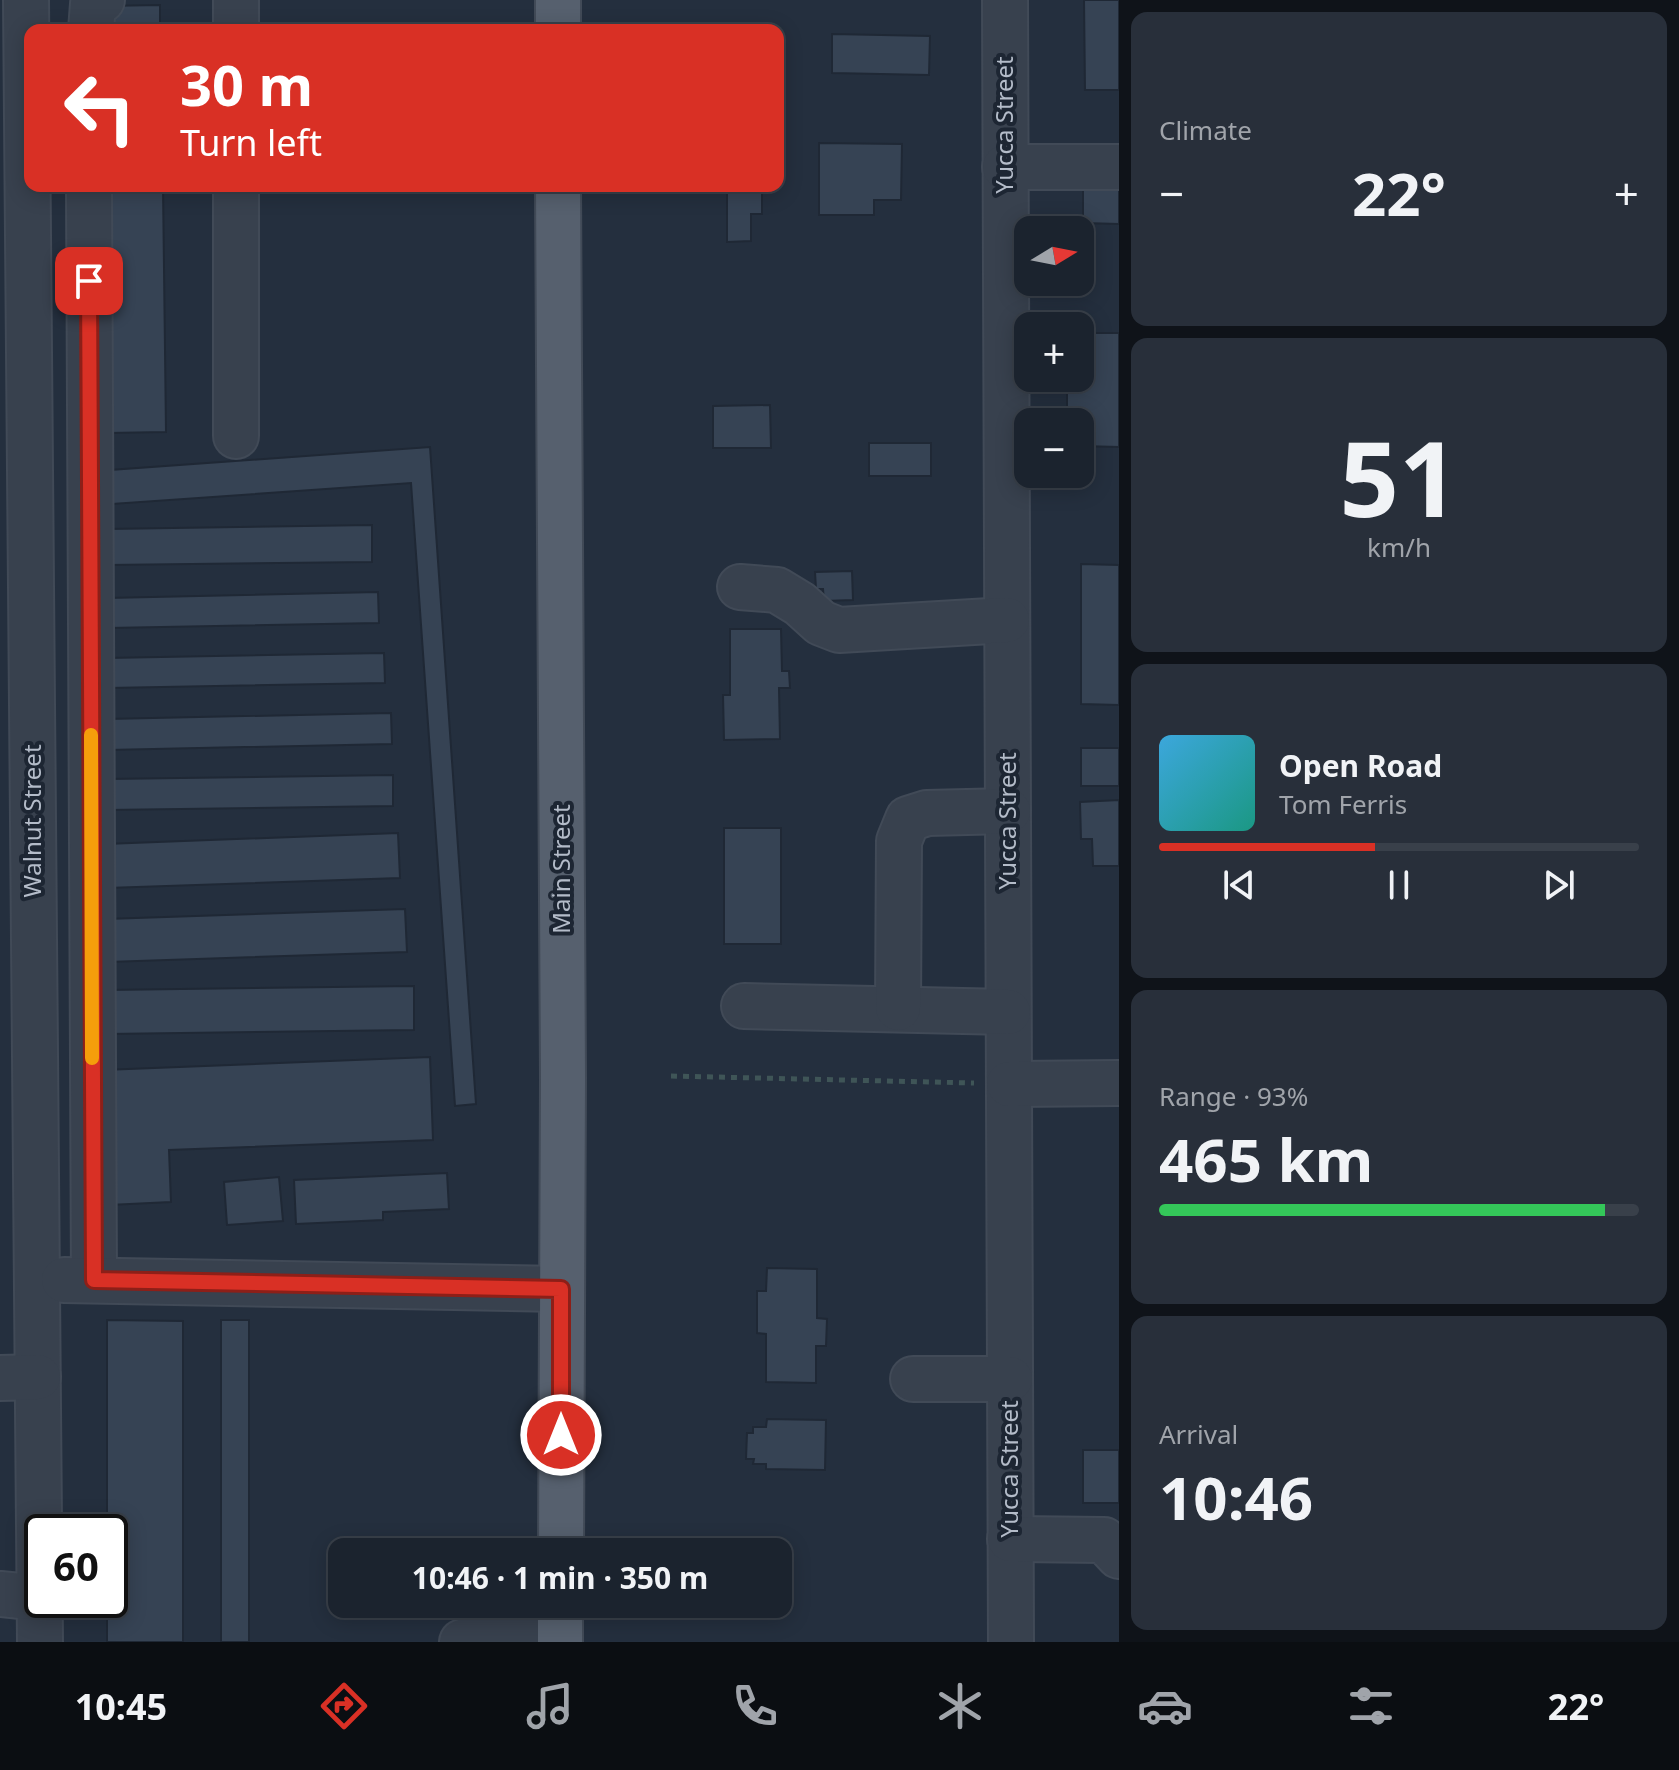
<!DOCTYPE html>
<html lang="en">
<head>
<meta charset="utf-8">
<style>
  :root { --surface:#1b232e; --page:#282f3a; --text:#f1f3f6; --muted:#a0a4aa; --line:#39404a; --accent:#d93025 }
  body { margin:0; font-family:"Noto Sans",sans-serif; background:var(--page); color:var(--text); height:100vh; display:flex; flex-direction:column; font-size:30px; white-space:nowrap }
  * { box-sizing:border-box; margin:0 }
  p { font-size:26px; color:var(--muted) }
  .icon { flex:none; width:44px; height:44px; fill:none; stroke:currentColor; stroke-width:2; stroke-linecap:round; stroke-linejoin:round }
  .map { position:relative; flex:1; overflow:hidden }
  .panel { display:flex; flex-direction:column; gap:12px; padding:12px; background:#0f1319; width:560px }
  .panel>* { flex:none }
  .hud { position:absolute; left:24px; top:24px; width:760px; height:168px; border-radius:16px; box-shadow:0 4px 20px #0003,0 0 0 2px var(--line); background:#d93025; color:#fff; overflow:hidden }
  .needle { width:52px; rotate:80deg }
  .tools { position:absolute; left:1014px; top:216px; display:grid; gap:16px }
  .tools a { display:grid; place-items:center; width:80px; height:80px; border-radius:16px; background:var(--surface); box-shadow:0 4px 20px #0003,0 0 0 2px var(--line); font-size:40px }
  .speed { position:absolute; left:24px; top:1514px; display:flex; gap:16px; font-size:40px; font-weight:700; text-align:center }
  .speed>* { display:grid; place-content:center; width:104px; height:104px; border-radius:50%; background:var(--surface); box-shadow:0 4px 20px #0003,0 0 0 2px var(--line); line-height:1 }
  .speed .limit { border:4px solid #111; border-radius:12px; background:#fff; color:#111 }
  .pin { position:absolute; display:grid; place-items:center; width:68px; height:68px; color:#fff; margin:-34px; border-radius:16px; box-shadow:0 4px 12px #0006 }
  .me { position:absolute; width:88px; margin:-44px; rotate:0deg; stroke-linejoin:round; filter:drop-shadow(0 0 6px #0008) }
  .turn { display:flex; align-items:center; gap:28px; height:168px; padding:0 24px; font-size:36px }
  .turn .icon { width:104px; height:104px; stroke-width:2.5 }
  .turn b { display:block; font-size:56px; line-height:68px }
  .big { font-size:60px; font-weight:700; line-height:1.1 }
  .panel .card { flex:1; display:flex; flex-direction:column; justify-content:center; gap:12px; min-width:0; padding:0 28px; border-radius:16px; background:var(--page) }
  .panel .dial { align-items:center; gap:0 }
  .dial b { font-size:104px; line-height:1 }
  .song { display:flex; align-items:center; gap:24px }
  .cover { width:96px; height:96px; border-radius:12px; background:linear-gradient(135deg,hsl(200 70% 55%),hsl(170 70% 35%)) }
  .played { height:8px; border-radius:4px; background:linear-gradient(90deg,var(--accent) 45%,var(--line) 45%) }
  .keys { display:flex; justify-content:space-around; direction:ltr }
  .heat { display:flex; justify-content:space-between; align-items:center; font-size:44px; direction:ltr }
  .charge { height:12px; border-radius:6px; background:linear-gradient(90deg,#34c759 93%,var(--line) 0) }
  .trip { position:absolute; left:328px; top:1538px; width:464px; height:80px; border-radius:16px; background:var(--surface); box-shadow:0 4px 20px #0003,0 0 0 2px var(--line); font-weight:700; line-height:80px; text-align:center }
  .tabs { display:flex; height:128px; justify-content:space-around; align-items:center; background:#0b0e12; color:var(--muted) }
  .tabs .icon { width:56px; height:56px }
  .tabs .active { color:var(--accent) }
  .tabs b { font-size:36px; color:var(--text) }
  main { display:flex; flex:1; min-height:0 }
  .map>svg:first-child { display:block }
</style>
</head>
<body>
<main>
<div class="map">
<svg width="1119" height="1642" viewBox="0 0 1119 1642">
  <rect width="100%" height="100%" fill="#242f3e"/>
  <g fill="#364354" stroke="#1f2835" stroke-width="2">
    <path d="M1084 0H1119V90H1085Z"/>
    <path d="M160 5V30H102V6Z"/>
    <path d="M832 34 930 36 929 75 832 73Z"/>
    <path d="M819 143 902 144 901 200H874V215H819Z"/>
    <path d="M105 186H163L166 432 108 433Z"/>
    <path d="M727 186H762V214H751V241L727 242Z"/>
    <path d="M1083 188 1119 189V224L1083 223Z"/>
    <path d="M1080 333H1119V447L1080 446V422H1067V378H1080Z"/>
    <path d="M770 405 771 448H713V406Z"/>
    <rect x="869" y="443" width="62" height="33"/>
    <path d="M430 447 476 1104 455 1106 411 483 112 504 110 470Z"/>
    <path d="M372 525V562L107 565V529Z"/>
    <path d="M1081 564 1119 565V705L1081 704Z"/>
    <path d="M852 571 853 600 824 601 823 589H816L815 572Z"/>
    <path d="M378 592 379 623 108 628 107 598Z"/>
    <path d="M730 629H781L782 671H789L790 688H779L780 739 724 740 723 695H730Z"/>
    <path d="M384 653 385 683 108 688 107 658Z"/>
    <path d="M391 713 392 744 108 750 107 719Z"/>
    <rect x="1081" y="748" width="38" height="38"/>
    <path d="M393 775V806L107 810V779Z"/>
    <path d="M1119 800V866H1093L1092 839H1081L1080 802Z"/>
    <rect x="724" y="828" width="57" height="116"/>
    <path d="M398 833 400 878 107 888 105 844Z"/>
    <path d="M405 909 407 952 108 962 106 919Z"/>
    <path d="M414 986V1030L107 1034V990Z"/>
    <path d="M430 1057 433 1140 169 1150 171 1202 109 1205 103 1070Z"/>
    <path d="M447 1173 449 1209 383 1212V1220L296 1224 294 1180Z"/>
    <path d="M279 1177 283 1221 227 1225 224 1182Z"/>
    <path d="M767 1268 817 1269V1318L827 1319 826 1346H816V1383L766 1382V1334L757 1333V1291H766Z"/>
    <path d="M107 1320 183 1321V1642H107V1600H110V1532H107Z"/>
    <rect x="221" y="1320" width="28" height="322"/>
    <path d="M767 1419 826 1420 825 1470 766 1469V1464H753L754 1459H746L747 1433H753V1427H766Z"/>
    <rect x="1083" y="1450" width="36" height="53"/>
  </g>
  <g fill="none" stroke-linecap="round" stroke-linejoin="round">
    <defs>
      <g id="minor">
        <path d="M26 0 40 1642"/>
        <path d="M1005 0 1011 1642"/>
        <path d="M91 30 93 4 102 0"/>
        <path d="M236 30V0"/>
        <path d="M1005 167H1119"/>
        <path d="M89 186 94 1280"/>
        <path d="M236 186V436"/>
        <path d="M740 587 777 590 800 604 821 623 839 630 1007 620"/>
        <path d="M744 1006 1008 1012"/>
        <path d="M898 1008 899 841 908 819 927 813 1008 811"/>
        <path d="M1009 1084 1119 1083"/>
        <path d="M64 1280 561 1289"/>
        <path d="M0 1378 38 1377"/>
        <path d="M913 1379H1010"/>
        <path d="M1010 1539 1104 1540 1119 1556"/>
        <path d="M0 1594 40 1598"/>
        <path d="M462 1642 474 1638 560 1634"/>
      </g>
      <g id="major">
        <path d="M558 30V0"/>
        <path d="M558 186 563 1078 561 1552"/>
        <path d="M560 1642V1604"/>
      </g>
    </defs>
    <use href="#minor" stroke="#414a57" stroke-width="48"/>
    <use href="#major" stroke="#414a57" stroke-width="48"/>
    <path stroke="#3f5557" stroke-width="5" stroke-dasharray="6 6" stroke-linecap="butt" d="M671 1076 974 1083"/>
    <use href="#minor" stroke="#38414e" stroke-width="44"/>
    <use href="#major" stroke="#56606e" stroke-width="44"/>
  </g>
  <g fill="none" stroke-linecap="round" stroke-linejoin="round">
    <defs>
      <path id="route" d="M89 281 94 1280 561 1289V1435"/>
    </defs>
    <use href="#route" stroke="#8d1f18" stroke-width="20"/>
    <use href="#route" stroke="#d93025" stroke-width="14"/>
    <path stroke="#f59e0b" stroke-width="14" d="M91 735 92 1058"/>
  </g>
  <g text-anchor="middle" stroke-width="8" stroke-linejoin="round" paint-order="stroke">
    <g font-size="24" fill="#b4bcc9" stroke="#1d2633">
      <text transform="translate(1005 125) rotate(-90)" y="8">Yucca Street</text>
      <text transform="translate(33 821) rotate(-90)" y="8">Walnut Street</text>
      <text transform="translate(1008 821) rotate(-90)" y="8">Yucca Street</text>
      <text transform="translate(562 869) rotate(-90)" y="8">Main Street</text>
      <text transform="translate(1010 1469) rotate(-90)" y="8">Yucca Street</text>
    </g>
  </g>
</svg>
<div class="tools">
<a><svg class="needle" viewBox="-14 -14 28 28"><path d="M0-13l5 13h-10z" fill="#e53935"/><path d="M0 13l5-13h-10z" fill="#a0a4aa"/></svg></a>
<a>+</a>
<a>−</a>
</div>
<div class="speed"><div class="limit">60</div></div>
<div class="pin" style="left:89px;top:281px;background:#d93025"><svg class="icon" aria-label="arrive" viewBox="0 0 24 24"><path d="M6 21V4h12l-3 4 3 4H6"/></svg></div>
<svg class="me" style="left:561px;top:1435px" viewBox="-20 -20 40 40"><circle r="17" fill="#d93025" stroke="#fff" stroke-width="3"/><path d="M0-11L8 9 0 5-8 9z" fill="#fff"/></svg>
<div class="trip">10:46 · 1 min · 350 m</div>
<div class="hud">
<div class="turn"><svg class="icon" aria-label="left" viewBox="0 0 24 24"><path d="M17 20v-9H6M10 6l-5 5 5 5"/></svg><div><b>30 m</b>Turn left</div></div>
</div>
</div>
<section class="panel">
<div class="card"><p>Climate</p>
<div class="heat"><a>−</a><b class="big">22°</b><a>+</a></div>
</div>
<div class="card dial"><b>51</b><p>km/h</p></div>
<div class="card">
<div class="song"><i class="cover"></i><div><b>Open Road</b><p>Tom Ferris</p></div></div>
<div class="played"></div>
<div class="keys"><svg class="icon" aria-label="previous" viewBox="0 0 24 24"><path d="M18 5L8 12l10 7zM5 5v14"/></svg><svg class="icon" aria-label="pause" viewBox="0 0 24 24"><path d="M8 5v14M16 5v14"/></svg><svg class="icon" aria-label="next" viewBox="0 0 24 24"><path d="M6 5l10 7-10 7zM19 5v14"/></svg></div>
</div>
<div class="card"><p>Range · 93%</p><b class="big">465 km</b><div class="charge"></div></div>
<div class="card"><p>Arrival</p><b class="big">10:46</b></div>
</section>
</main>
<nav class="tabs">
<b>10:45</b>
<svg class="icon active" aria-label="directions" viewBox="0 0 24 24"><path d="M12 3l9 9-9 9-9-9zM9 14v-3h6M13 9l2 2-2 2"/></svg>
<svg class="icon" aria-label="music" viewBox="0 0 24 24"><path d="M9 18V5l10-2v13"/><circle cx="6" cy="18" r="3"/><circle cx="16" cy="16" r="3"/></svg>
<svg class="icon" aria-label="phone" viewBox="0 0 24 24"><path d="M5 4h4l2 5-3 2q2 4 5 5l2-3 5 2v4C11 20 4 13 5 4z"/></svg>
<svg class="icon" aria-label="climate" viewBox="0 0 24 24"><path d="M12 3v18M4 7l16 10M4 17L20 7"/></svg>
<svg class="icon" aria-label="car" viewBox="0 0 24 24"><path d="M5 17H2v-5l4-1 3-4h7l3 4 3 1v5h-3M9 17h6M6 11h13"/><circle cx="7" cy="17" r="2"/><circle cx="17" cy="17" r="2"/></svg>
<svg class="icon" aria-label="filters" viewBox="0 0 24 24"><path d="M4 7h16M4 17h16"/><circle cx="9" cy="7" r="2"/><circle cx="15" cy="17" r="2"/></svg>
<b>22°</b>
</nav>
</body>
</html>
